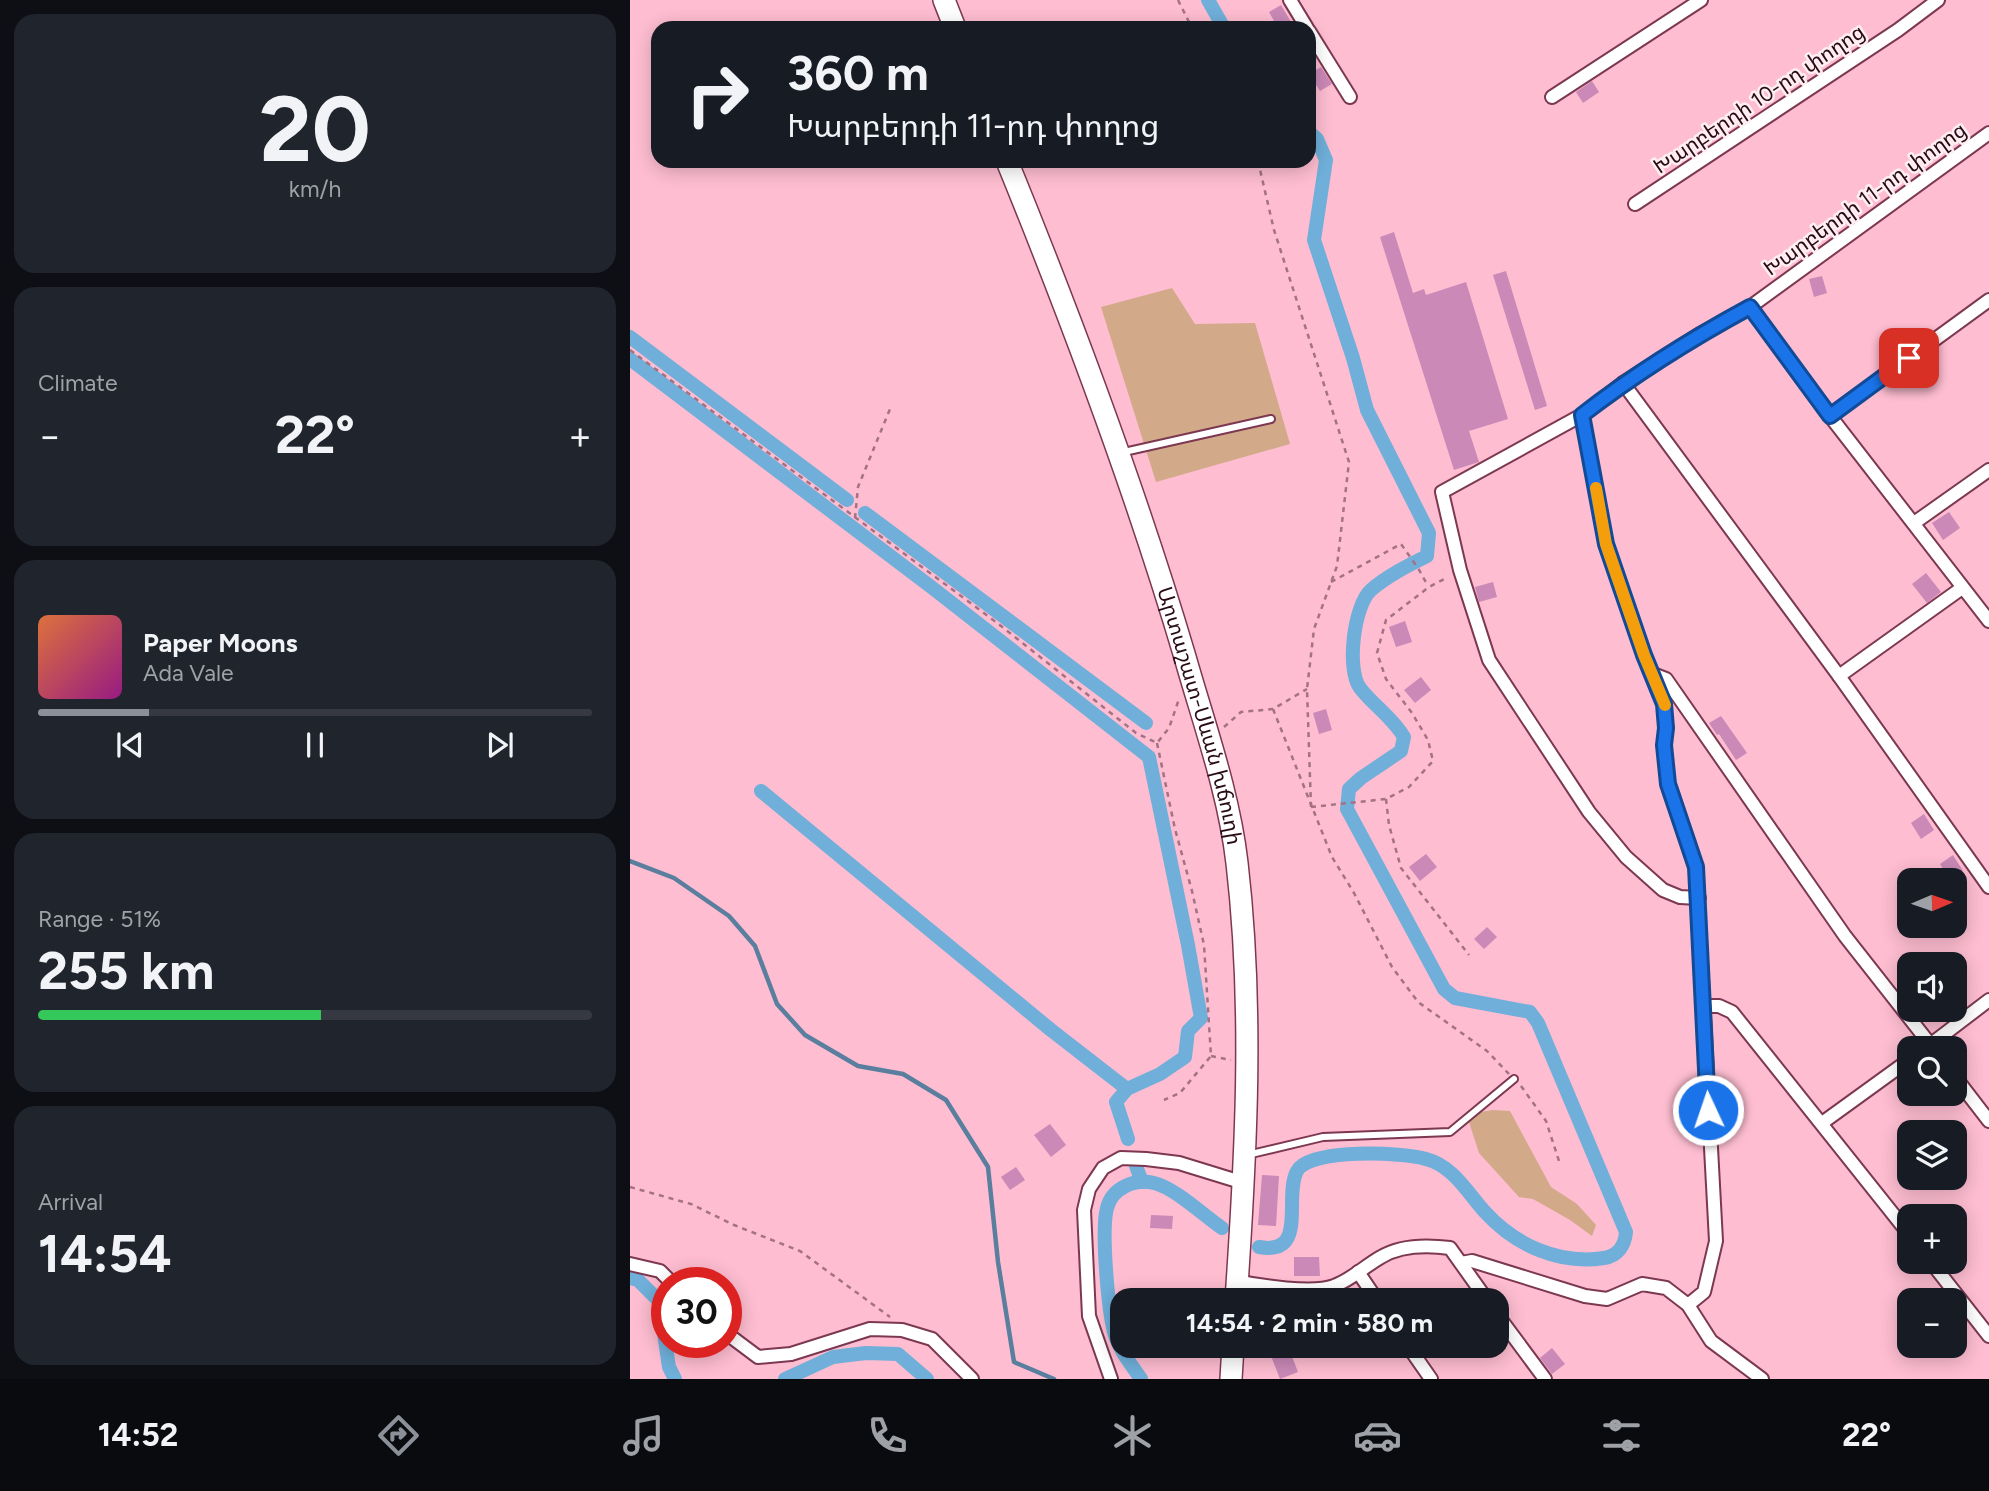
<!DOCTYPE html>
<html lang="en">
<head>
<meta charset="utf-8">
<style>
  :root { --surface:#171b24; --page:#20242c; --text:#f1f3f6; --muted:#9ea1a6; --line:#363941; --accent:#8c9099 }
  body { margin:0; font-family:Figtree,"Noto Sans Armenian",sans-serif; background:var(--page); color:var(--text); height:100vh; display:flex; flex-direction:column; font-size:26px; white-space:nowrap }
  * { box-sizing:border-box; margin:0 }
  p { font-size:23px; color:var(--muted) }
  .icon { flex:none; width:38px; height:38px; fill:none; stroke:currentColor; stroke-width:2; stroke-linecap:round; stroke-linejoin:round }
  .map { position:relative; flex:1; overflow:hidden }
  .sheet { display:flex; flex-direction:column; gap:14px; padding:14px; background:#0d0f14; width:630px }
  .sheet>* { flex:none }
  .guide { position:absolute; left:21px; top:21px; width:665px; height:147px; border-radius:21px; box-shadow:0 4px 18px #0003; background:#171b24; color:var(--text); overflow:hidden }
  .needle { width:46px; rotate:88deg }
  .tools { position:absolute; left:1267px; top:868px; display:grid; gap:14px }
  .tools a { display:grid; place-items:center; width:70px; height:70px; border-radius:14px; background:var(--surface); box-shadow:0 4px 18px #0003; font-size:35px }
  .speed { position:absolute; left:21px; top:1267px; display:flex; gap:14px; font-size:35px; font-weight:700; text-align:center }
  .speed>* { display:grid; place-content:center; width:91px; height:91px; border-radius:50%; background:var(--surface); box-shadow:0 4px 18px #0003; line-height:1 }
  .speed .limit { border:10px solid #d22; background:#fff; color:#111 }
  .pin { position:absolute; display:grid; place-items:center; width:60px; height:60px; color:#fff; margin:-30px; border-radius:14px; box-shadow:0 4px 10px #0006 }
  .me { position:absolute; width:77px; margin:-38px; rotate:357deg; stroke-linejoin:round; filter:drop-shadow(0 0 5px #0008) }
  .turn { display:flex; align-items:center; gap:24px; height:147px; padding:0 21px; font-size:32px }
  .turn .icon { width:91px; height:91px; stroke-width:2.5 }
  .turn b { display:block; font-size:49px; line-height:60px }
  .big { font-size:52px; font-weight:700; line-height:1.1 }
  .sheet .widget { flex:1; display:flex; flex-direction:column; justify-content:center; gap:10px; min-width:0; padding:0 24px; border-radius:21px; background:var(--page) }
  .sheet .dial { align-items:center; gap:0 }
  .dial b { font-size:91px; line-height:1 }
  .song { display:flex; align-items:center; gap:21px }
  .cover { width:84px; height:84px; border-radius:10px; background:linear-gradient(135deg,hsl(20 70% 55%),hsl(310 70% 35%)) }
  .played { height:7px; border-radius:4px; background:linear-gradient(90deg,var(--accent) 20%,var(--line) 20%) }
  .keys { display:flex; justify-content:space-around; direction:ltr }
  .heat { display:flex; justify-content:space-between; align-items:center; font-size:38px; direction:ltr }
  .charge { height:10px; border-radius:5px; background:linear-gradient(90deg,#34c759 51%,var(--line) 0) }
  .trip { position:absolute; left:480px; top:1288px; width:399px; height:70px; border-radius:21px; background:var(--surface); box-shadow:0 4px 18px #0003; font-weight:700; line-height:70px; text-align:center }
  .menu { display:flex; height:112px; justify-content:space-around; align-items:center; background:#090b0e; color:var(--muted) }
  .menu .icon { width:49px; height:49px }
  .menu .current { color:var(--accent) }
  .menu b { font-size:32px; color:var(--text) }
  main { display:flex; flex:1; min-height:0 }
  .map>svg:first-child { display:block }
</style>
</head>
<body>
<main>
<section class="sheet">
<div class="widget dial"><b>20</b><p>km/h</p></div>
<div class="widget"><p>Climate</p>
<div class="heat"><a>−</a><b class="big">22°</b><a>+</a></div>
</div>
<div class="widget">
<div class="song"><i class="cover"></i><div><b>Paper Moons</b><p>Ada Vale</p></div></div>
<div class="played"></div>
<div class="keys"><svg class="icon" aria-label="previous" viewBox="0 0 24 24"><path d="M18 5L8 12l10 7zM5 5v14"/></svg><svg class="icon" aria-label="pause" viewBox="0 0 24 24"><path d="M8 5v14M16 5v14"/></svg><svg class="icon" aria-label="next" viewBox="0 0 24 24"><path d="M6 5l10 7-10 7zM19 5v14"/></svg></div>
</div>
<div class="widget"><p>Range · 51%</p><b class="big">255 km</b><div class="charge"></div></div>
<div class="widget"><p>Arrival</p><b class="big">14:54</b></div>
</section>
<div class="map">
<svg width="1359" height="1379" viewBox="0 0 1359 1379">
  <rect width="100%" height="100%" fill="#febdd1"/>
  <g fill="#d2a989">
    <path d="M542 288 565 324 625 323 660 444 526 482 471 307Z"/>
    <path d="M863 1110 880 1111 921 1187 947 1204 966 1225 962 1236 940 1220 903 1199 889 1197 849 1153 839 1122 850 1112Z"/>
  </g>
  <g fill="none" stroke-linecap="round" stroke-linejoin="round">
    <path stroke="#597e9e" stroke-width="4.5" d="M0 861 44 878 99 916 125 946 147 1004 175 1035 228 1066 273 1074 316 1100 358 1167 368 1262 384 1362 424 1379"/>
    <g stroke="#6fafd9" stroke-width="14">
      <path d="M578 0 594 28"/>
      <path d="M0 337 217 500"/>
      <path d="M0 359 300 586 519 757 558 945 571 1018 558 1031 555 1057 530 1074 497 1089 486 1102 498 1139"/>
      <path d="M235 513 516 723"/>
      <path d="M131 791 421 1030 497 1089"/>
      <path d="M506 1166 512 1182"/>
      <path d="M629 1247C679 1256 653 1197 667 1171 679 1148 774 1152 796 1159 823 1166 837 1192 855 1212 885 1245 929 1265 974 1258 988 1256 995 1245 996 1232L908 1023 900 1012 825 998 814 989 717 809 719 789 731 778 771 751 774 737C762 717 744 706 730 688 716 669 724 605 741 590 757 576 779 565 797 556L799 533 737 410 723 358 684 240 696 160 687 139 679 132"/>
      <path d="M0 1278 8 1280 29 1301 39 1367 45 1379"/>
      <path d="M155 1379 203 1357 236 1353 268 1354 297 1379"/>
      <path d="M511 1379C501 1364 489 1350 484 1332 478 1308 471 1231 477 1208 482 1188 505 1178 524 1183 545 1188 573 1215 592 1228"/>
    </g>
  </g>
  <g fill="#ca89b7">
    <path d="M651 5 661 22 648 28 639 12Z"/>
    <path d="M691 67 702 84 690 91 679 74Z"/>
    <path d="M962 81 969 92 953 103 946 92Z"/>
    <path d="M764 232 783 293 794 289 796 295 836 282 878 419 839 431 849 462 824 470 750 237Z"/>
    <path d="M876 271 917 406 905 410 863 275Z"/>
    <path d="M1192 276 1197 293 1184 297 1179 279Z"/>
    <path d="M1319 512 1330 528 1313 540 1302 523Z"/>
    <path d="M1296 573 1311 592 1297 603 1282 584Z"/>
    <path d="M863 582 867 597 849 602 845 587Z"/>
    <path d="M775 621 782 642 766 647 759 627Z"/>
    <path d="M791 677 801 690 785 703 774 690Z"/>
    <path d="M696 709 702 730 689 734 683 713Z"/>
    <path d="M1091 716 1117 753 1106 760 1089 734 1087 735 1079 723Z"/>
    <path d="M1294 814 1304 830 1291 839 1281 823Z"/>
    <path d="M796 854 807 867 790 881 779 867Z"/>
    <path d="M1323 855 1333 871 1320 880 1310 864Z"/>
    <path d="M857 927 867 937 854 949 844 939Z"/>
    <path d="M420 1124 436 1145 421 1157 404 1135Z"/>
    <path d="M386 1167 395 1180 380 1190 371 1177Z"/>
    <path d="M632 1175 649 1176 646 1226 628 1225Z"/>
    <path d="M521 1215 543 1216 542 1229 520 1228Z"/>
    <path d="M664 1257H689L690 1276H664Z"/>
    <path d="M653 1346H658L668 1372 650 1379 639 1351Z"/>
    <path d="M922 1348 935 1364 922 1374 910 1358Z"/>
  </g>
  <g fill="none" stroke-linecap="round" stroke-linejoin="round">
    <defs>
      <g id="lane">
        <path d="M494 452 641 419"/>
        <path d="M617 1155 693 1137 820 1132 884 1079"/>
      </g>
      <g id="street">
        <path d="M660 0 677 28"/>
        <path d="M679 31 720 97"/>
        <path d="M922 97 1071 0"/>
        <path d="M1005 204 1268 30 1308 0"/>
        <path d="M1120 307 1200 416 1359 621"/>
        <path d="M993 383 1209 676 1359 887"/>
        <path d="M1200 416 1359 300"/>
        <path d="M1284 523 1359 470"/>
        <path d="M1023 674 1036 679 1215 936 1303 1048"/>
        <path d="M1209 676 1332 588"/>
        <path d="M1069 898 1050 897 1033 890 996 857 959 812 859 660 830 570 812 492 952 415 993 383 1070 334 1120 307 1359 133"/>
        <path d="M1072 1006H1089L1102 1012 1279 1234"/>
        <path d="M1296 1048 1359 1000"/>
        <path d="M1325 1077 1359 1121"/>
        <path d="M1192 1123 1279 1060"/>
        <path d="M1301 1262 1359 1336"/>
        <path d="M831 1263 842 1261 955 1296 977 1299 1012 1284 1036 1288 1058 1305 1074 1292 1086 1241 1066 868 1038 784 1034 745 1036 728 1034 704 1014 655 976 544 952 415"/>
        <path d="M0 1264 30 1271 42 1283"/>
        <path d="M728 1272 747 1300"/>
        <path d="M607 1281C630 1286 683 1294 704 1286 721 1280 735 1266 751 1257 771 1245 797 1245 820 1248L857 1300"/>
        <path d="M1058 1305 1081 1341 1132 1379"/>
        <path d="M866 1313 915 1379"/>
        <path d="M96 1333 128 1357 161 1354 240 1329 272 1330 302 1339 342 1379"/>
        <path d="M778 1346 801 1379"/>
        <path d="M481 1379 459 1316 454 1210 459 1189 473 1168 491 1158 516 1159 549 1163 614 1183"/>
      </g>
      <g id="primary">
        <path d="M314 0 325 28"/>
        <path id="s1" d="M377 161C443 323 505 488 555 657 574 724 599 793 607 863 624 1008 616 1155 606 1300"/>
        <path d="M601 1379 603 1346"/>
      </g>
    </defs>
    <use href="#lane" stroke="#7c3851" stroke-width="10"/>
    <use href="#street" stroke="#7c3851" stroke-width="16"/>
    <use href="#primary" stroke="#7c3851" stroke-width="24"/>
    <g stroke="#a47283" stroke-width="2.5" stroke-dasharray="5 5" stroke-linecap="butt">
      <path d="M548 0 562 28"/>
      <path d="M628 161 644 230 719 462 707 566 684 629 677 689 681 807"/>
      <path d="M0 350 366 622 506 733 527 743 539 728 549 699"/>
      <path d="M225 518 228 487 260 409"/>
      <path d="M701 582 771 544 788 568 798 586"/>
      <path d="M643 709 702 857 724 893 762 967 788 1002 857 1051 879 1074"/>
      <path d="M594 727 611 712 643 709 677 689"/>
      <path d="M527 743 545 829 562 891 574 945 581 1056 550 1093 534 1100"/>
      <path d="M756 799 759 825 771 868 839 955"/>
      <path d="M681 807 756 799 779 787 803 761 798 740 782 713 756 679 747 653 756 620 799 587 818 577"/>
      <path d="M581 1056 601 1060"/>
      <path d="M891 1086 916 1121 929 1161"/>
      <path d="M0 1187 61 1204 104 1225 170 1251 260 1317"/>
    </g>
    <use href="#lane" stroke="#fff" stroke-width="6"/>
    <use href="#street" stroke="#fff" stroke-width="12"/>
    <use href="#primary" stroke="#fff" stroke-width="21"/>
  </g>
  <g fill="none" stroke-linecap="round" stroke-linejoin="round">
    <defs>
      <path id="route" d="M1078 1110 1066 867 1038 784 1034 745 1036 728 1034 704 1014 655 976 544 952 415C1005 374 1061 339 1120 307L1200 416 1279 358"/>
    </defs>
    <use href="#route" stroke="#114b97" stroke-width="18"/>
    <use href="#route" stroke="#1a73e8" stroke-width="12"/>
    <path stroke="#f59e0b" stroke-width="12" d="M966 488 976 544 1014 655 1035 705"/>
  </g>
  <g text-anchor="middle" stroke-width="5" stroke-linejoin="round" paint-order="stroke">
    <g font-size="21" fill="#270b16" stroke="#ffeef2">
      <text transform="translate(1129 99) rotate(-34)" y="7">Խարբերդի 10-րդ փողոց</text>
      <text transform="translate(1235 199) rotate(-36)" y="7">Խարբերդի 11-րդ փողոց</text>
      <text dy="7" stroke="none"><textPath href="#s1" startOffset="588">Արտաշատ-Սևան խճուղի</textPath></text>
    </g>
  </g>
</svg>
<div class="tools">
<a><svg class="needle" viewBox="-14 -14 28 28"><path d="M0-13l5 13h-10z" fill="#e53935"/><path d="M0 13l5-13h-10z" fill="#9ea1a6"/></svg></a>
<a><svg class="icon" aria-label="sound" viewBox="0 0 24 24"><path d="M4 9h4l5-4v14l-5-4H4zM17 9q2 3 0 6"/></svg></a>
<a><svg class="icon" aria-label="search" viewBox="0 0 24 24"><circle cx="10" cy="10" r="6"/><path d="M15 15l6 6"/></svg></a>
<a><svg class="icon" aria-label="layers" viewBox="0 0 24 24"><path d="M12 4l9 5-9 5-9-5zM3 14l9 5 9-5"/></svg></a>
<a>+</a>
<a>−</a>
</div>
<div class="speed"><div class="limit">30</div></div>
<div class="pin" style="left:1279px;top:358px;background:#d93025"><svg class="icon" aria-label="arrive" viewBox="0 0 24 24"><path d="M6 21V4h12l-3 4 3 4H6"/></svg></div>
<svg class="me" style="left:1078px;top:1110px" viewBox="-20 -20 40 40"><circle r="17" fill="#1a73e8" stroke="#fff" stroke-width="3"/><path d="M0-11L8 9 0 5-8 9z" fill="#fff"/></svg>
<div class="trip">14:54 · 2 min · 580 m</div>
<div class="guide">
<div class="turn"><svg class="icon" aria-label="right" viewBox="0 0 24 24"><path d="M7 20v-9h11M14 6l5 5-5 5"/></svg><div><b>360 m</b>Խարբերդի 11-րդ փողոց</div></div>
</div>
</div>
</main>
<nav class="menu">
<b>14:52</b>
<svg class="icon current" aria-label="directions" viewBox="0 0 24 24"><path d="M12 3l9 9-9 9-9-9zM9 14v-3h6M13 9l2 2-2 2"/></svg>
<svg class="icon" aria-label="music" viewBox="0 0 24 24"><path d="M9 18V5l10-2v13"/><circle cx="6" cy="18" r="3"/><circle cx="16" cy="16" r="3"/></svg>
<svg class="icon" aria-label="phone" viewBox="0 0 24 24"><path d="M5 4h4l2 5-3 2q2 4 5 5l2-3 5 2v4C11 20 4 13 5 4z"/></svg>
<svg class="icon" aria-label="climate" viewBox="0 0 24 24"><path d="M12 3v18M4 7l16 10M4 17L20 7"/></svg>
<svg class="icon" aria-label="car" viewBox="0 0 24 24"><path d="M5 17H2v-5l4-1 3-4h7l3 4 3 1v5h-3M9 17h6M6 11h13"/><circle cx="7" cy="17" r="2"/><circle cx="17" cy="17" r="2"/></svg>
<svg class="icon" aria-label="filters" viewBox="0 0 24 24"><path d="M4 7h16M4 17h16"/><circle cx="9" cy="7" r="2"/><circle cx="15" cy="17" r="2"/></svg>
<b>22°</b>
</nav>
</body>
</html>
